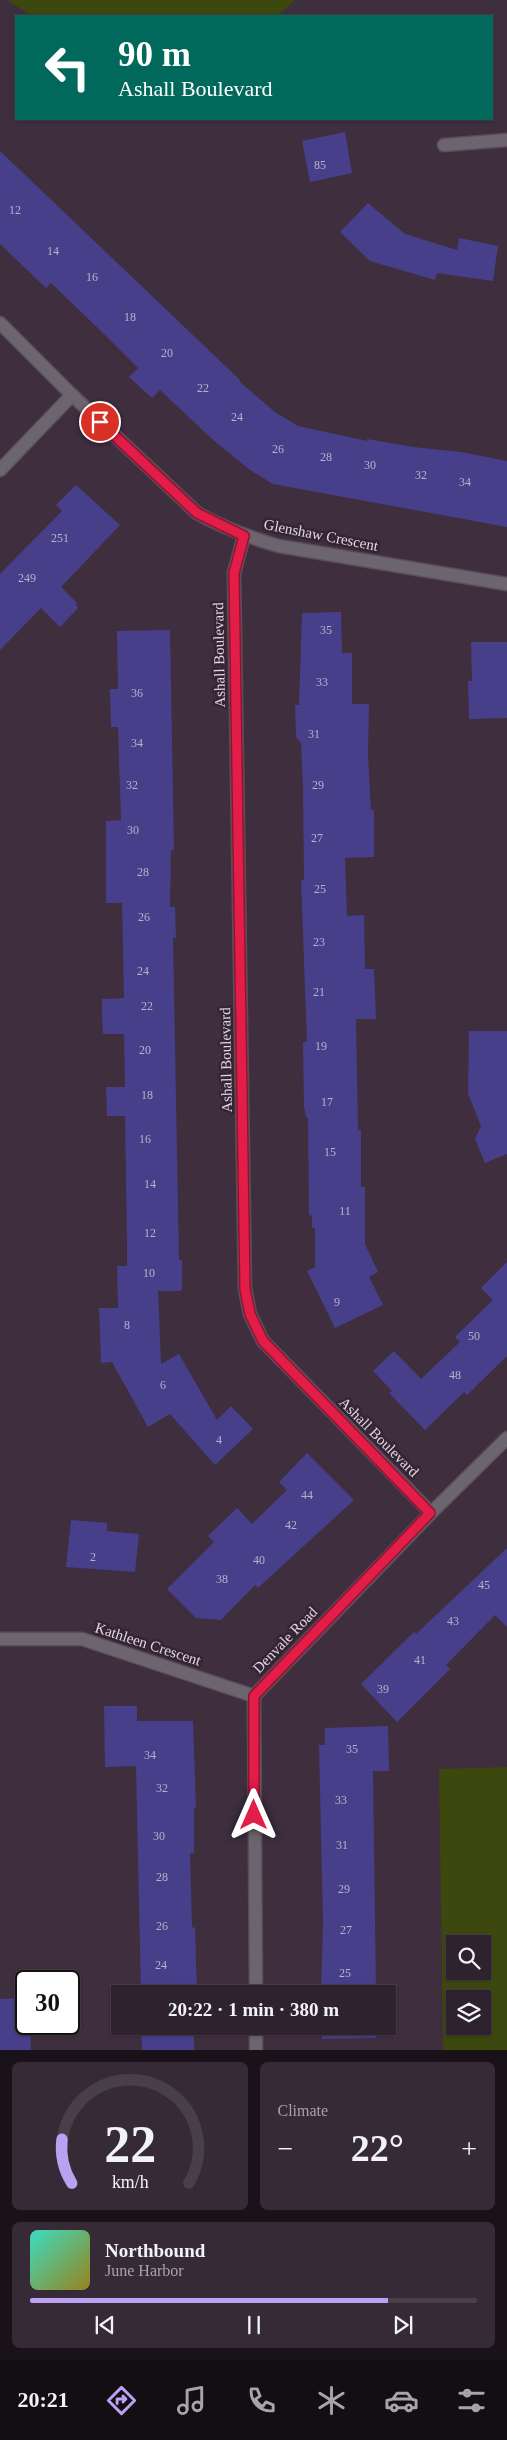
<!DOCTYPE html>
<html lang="en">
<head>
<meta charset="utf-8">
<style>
  :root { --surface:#2e222e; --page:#362a36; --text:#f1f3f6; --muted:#a7a4aa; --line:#493f4a; --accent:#bca0f2 }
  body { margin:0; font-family:"Times New Roman",serif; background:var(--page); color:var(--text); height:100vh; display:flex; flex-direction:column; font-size:19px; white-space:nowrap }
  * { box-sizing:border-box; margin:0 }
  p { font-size:16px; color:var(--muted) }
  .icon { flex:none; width:28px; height:28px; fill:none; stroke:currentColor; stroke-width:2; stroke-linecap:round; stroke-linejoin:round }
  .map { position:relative; height:2050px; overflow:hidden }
  .details { display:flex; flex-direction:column; gap:12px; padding:12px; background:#191319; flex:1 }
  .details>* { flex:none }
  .top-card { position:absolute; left:15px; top:15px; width:478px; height:105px; border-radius:0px; box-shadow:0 1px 4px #0004,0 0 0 1px var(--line); background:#00695c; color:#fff; overflow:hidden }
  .buttons { position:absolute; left:446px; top:1935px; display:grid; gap:10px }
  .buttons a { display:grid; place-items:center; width:45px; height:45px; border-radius:0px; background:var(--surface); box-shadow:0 1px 4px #0004,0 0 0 1px var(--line); font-size:25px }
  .speed { position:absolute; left:15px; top:1970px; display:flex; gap:10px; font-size:25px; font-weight:700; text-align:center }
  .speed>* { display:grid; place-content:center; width:65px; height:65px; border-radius:50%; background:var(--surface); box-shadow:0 1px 4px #0004,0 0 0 1px var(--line); line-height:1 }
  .speed .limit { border:2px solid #111; border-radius:8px; background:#fff; color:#111 }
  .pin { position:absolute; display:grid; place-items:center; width:42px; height:42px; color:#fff; margin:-21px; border:2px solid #fff; border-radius:50%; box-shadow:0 1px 5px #0007 }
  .me { position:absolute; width:55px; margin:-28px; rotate:0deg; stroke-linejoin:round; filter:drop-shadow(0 0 4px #0008) }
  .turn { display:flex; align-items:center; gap:18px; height:105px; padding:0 20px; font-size:22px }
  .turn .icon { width:65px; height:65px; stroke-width:2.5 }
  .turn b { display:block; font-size:35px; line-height:42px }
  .big { font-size:38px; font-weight:600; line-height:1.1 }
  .details .card { flex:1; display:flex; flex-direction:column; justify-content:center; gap:8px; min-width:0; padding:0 18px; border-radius:8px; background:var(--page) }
  .details .dial { align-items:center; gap:0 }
  .dial svg { height:130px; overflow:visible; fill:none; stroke:var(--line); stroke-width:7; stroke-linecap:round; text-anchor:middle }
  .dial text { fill:var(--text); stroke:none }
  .song { display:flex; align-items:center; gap:15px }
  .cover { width:60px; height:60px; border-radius:8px; background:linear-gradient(135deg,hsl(170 70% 55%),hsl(50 70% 35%)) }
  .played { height:5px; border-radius:2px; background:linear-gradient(90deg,var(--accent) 80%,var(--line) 80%) }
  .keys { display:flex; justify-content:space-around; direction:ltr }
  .heat { display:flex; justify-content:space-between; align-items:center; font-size:28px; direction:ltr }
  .details .tiles { flex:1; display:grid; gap:12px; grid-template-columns:1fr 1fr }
  .card:last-child { grid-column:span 2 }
  .trip { position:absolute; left:111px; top:1985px; width:285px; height:50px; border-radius:0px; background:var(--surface); box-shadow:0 1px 4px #0004,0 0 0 1px var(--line); font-weight:600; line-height:50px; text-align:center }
  .menu { display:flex; height:80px; justify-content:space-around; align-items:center; background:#120e12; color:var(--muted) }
  .menu .icon { width:35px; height:35px }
  .menu .active { color:var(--accent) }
  .menu b { font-size:22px; color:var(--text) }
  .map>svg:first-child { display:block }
</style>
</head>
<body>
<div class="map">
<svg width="507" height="2050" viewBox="0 0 507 2050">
  <rect width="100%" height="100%" fill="#3e2e3e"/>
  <g fill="#3c480d" fill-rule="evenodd">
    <path d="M7 0H295L277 16H32Z"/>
    <path d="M507 1767V2050H443L439 1769ZM455 1944H482V1971H455ZM455 1999H482V2026H455Z"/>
  </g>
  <g fill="#483f8b">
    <path d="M345 132 352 173 310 182 302 141Z"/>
    <path d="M0 151 240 380 239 381 275 412 298 426 367 441V439L413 447 461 452 507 461V527L273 484 250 470 212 439 160 390 152 398 129 377 138 368 103 333 51 283 46 288 0 244Z"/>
    <path d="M368 203 405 234 457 250 459 238 498 246 493 281 437 273 435 280 370 261 340 232Z"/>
    <path d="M76 485 120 525 61 587 77 603 76 605 78 608 60 627 41 608 0 650V574L62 511 56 505Z"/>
    <path d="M341 612 342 653H352V704H369L368 755 371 810H374V857L345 858 347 916 364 915 365 969H374L376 1019H356L358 1130H361V1187H365V1244L378 1272 369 1277 383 1305 335 1328 307 1271 315 1267V1228H312V1215L309 1216 308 1118 306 1117 304 1106 303 1042H307L301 880H304L303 789 301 743 296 737 295 705H299L302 613Z"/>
    <path d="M170 630 174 850H171L170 907H175L176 938H173L179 1260H182V1289L181 1291H158L161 1364 179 1354 217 1420 231 1406 253 1429 215 1465 170 1414 148 1427 112 1362 101 1363 99 1308H118L117 1266H127V1241L125 1116H107L106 1087H125L124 1034H103L102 1015V999L124 998 122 903H106V821L121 820 118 727H111L110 689H118L117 631Z"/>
    <path d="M471 642H507V718L469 719 468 681H472Z"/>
    <path d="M469 1031H507V1154L485 1163 475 1139 481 1126 468 1094Z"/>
    <path d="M507 1262V1356L467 1395 464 1392 425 1430 389 1393 392 1391 373 1371 394 1351 421 1379 460 1342 455 1337 493 1300 481 1288Z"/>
    <path d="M307 1453 354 1500 258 1588 255 1585 221 1620 196 1618 167 1589 214 1542 208 1536 237 1508 252 1524 287 1490 279 1482Z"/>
    <path d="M71 1520 107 1523V1531L139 1534 135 1572 66 1567Z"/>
    <path d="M507 1548V1627L495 1615 446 1665 450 1669 397 1722 361 1684 414 1632 416 1634Z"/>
    <path d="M104 1706H137V1721H193L196 1808H194V1853H190L192 1927 195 1928 197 1994H141L136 1766 105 1767Z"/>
    <path d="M388 1726 389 1771H373L376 1994H321L323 1922 319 1745H325V1728Z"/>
    <path d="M26 1998V2024H30L31 2050H0V1999Z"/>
    <path d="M141 2026H197V2030H194V2050H142Z"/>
    <path d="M321 2026H376V2038L322 2039Z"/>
  </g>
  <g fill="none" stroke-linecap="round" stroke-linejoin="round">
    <defs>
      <g id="street">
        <path d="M444 145 507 140"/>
        <path d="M0 323 72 395 197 513C224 528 250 538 279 546L507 584"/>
        <path d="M0 470 72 395"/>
        <path d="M244 536 234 573 245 1289 250 1314 263 1341 431 1513"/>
        <path d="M0 1639H82L254 1696"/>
        <path d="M256 1994 254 1696 431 1513 507 1438"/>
        <path d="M256 2026V2050"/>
      </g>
    </defs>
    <use href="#street" stroke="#5b4c5b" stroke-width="15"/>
    <use href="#street" stroke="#6d656d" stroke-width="12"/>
  </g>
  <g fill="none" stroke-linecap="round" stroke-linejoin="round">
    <defs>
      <path id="route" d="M100 422 197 513 244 536 234 573 245 1289 250 1314 263 1341 430 1513 254 1696V1815"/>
    </defs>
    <use href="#route" stroke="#92132f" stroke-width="12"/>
    <use href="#route" stroke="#e11d48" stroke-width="9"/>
  </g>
  <g text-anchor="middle" stroke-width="5" stroke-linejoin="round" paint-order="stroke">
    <g font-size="12" fill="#bab0cb">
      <text x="320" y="169">85</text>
      <text x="15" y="214">12</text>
      <text x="53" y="255">14</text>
      <text x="92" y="281">16</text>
      <text x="130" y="321">18</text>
      <text x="167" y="357">20</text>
      <text x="203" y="392">22</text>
      <text x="237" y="421">24</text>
      <text x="278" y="453">26</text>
      <text x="326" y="461">28</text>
      <text x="370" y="469">30</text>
      <text x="421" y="479">32</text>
      <text x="465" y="486">34</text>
      <text x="60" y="542">251</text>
      <text x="27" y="582">249</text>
      <text x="326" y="634">35</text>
      <text x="322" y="686">33</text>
      <text x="137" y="697">36</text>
      <text x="314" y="738">31</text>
      <text x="137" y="747">34</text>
      <text x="132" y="789">32</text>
      <text x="318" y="789">29</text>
      <text x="133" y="834">30</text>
      <text x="317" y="842">27</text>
      <text x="143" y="876">28</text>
      <text x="320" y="893">25</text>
      <text x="144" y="921">26</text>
      <text x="319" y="946">23</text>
      <text x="143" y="975">24</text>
      <text x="319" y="996">21</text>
      <text x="147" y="1010">22</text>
      <text x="321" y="1050">19</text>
      <text x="145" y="1054">20</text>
      <text x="147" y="1099">18</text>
      <text x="327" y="1106">17</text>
      <text x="145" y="1143">16</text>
      <text x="330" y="1156">15</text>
      <text x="150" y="1188">14</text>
      <text x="345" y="1215">11</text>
      <text x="150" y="1237">12</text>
      <text x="149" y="1277">10</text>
      <text x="337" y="1306">9</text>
      <text x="127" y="1329">8</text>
      <text x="474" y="1340">50</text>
      <text x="455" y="1379">48</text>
      <text x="163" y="1389">6</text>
      <text x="219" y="1444">4</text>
      <text x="307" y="1499">44</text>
      <text x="291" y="1529">42</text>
      <text x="93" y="1561">2</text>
      <text x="259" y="1564">40</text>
      <text x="222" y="1583">38</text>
      <text x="484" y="1589">45</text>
      <text x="453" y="1625">43</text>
      <text x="420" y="1664">41</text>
      <text x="383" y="1693">39</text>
      <text x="352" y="1753">35</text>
      <text x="150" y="1759">34</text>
      <text x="162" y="1792">32</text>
      <text x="341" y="1804">33</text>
      <text x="159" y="1840">30</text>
      <text x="342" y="1849">31</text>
      <text x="162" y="1881">28</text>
      <text x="344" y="1893">29</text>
      <text x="162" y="1930">26</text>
      <text x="346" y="1934">27</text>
      <text x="161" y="1969">24</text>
      <text x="345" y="1977">25</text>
    </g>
    <g font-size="15" fill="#e0d6e0" stroke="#342434">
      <text transform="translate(321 535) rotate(11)" y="5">Glenshaw Crescent</text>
      <text transform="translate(219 655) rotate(-91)" y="5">Ashall Boulevard</text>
      <text transform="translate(226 1060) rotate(-91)" y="5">Ashall Boulevard</text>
      <text transform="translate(379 1437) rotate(45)" y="5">Ashall Boulevard</text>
      <text transform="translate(285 1640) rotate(-46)" y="5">Denvale Road</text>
      <text transform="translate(148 1644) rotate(18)" y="5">Kathleen Crescent</text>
    </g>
  </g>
</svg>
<div class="buttons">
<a><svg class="icon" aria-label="search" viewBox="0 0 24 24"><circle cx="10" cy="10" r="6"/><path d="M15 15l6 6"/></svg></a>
<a><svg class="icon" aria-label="layers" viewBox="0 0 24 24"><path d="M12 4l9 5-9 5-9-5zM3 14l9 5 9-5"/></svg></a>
</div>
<div class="speed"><div class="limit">30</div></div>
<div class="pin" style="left:100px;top:422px;background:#d93025"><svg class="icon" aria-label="arrive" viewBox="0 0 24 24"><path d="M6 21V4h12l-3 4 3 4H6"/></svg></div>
<svg class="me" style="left:254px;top:1815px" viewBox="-20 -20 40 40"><path d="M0-17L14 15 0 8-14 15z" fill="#e11d48" stroke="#fff" stroke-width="4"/></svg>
<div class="trip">20:22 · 1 min · 380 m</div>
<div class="top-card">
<div class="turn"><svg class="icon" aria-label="left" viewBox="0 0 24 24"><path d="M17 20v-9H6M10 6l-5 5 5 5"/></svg><div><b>90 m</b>Ashall Boulevard</div></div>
</div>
</div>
<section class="details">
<div class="tiles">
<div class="card dial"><svg viewBox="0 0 100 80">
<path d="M14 69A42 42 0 1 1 86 69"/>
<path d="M14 69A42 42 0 0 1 8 42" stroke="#bca0f2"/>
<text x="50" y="56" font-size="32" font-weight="700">22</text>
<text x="50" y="72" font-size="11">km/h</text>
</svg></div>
<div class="card"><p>Climate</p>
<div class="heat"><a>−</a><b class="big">22°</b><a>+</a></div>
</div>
<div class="card">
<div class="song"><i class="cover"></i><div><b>Northbound</b><p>June Harbor</p></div></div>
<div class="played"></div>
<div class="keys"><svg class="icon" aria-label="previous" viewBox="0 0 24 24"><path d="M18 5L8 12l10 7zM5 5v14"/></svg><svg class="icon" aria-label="pause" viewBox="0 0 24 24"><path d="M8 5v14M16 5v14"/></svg><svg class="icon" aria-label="next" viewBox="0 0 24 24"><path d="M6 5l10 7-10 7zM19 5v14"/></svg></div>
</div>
</div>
</section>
<nav class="menu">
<b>20:21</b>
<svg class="icon active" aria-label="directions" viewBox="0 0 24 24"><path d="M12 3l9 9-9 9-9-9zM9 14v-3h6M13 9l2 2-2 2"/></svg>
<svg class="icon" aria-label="music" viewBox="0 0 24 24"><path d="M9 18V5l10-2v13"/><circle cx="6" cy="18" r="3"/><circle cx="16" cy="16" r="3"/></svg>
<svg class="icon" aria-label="phone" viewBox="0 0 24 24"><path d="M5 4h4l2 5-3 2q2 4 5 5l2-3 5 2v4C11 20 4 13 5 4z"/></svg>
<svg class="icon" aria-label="climate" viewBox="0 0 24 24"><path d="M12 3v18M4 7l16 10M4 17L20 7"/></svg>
<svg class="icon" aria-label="car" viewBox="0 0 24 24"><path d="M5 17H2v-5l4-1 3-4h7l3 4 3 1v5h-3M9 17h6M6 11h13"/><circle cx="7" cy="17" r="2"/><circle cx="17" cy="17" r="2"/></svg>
<svg class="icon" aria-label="filters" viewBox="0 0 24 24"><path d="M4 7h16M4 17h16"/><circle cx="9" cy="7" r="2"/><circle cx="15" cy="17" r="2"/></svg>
</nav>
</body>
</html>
